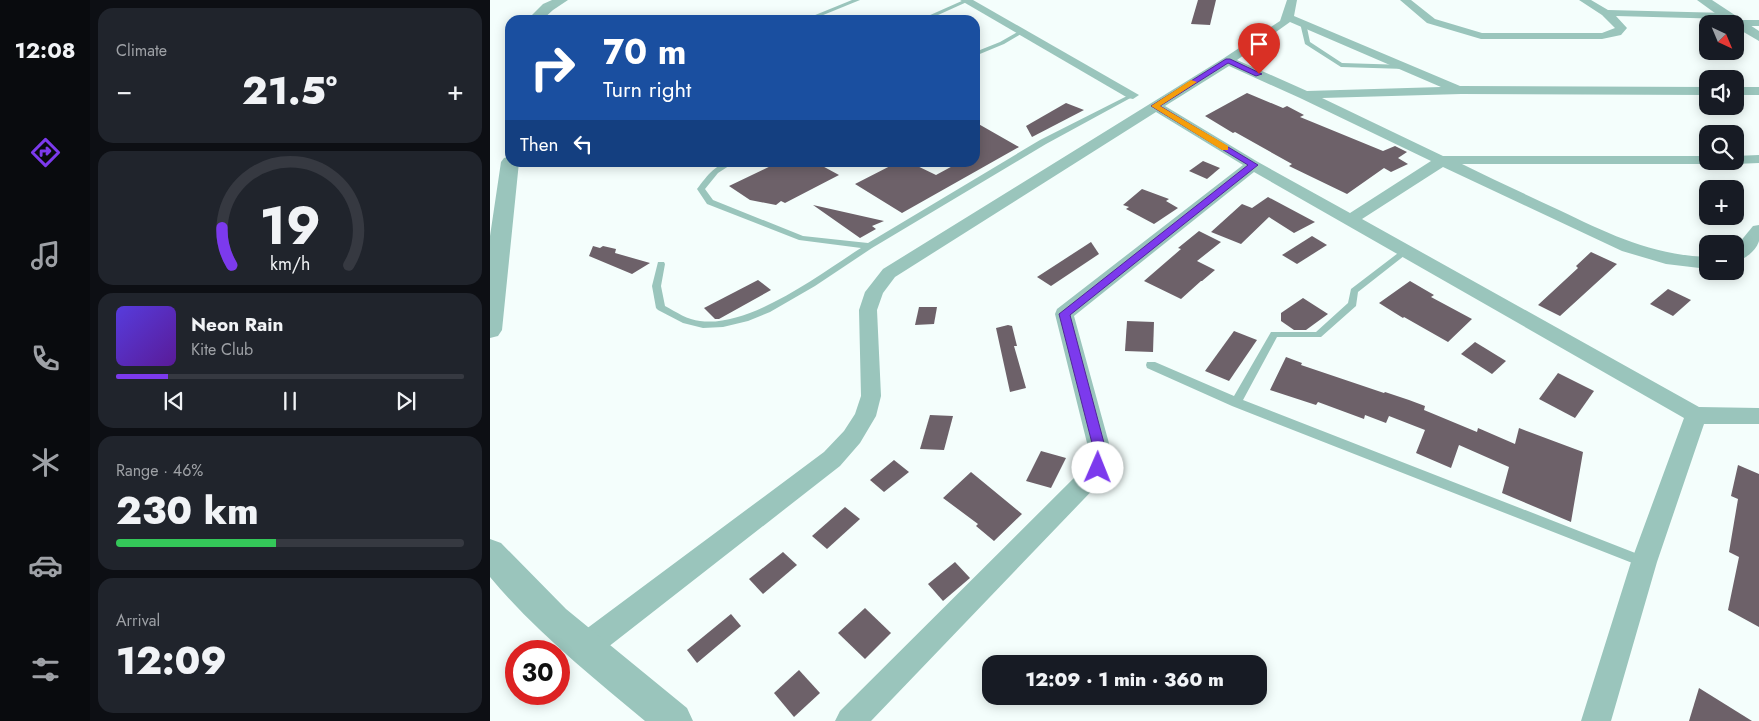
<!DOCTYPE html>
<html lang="en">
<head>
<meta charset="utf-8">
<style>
  :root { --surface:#171b24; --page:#20242c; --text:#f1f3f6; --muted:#9ea1a6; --line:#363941; --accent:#7c3aed }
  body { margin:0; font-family:Jost,sans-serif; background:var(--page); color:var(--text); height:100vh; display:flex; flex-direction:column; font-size:19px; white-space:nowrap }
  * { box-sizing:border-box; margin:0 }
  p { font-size:16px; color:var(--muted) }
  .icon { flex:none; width:28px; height:28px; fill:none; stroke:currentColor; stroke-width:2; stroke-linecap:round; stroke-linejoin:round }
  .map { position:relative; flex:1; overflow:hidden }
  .sheet { display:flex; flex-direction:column; gap:8px; padding:8px; background:#0d0f14; width:400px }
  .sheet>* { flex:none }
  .hud { position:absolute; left:15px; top:15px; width:475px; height:152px; border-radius:15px; box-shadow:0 2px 12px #0003; background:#1a4fa0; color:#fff; overflow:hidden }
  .needle { width:32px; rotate:136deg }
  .controls { position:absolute; left:1209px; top:15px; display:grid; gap:10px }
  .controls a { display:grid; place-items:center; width:45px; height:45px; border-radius:10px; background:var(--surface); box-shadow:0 2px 12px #0003; font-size:25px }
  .speed { position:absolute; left:15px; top:640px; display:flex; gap:10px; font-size:25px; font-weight:700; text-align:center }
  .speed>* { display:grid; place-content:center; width:65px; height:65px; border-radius:50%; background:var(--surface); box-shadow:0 2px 12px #0003; line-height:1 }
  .speed .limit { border:8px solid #d22; background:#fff; color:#111 }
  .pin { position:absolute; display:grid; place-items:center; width:42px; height:42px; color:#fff; margin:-51px -21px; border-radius:50% 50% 50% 0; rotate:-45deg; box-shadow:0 0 5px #0007 }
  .pin .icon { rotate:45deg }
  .me { position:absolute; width:55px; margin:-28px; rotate:1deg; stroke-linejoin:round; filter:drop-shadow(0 0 4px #0008) }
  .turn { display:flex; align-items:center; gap:18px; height:105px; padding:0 15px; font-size:22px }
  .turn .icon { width:65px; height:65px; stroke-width:2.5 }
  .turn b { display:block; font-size:35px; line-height:42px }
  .then { display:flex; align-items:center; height:48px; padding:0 15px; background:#0003; gap:10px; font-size:19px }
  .big { font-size:38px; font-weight:800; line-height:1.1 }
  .sheet .widget { flex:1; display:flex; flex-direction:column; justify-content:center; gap:8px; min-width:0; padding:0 18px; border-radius:15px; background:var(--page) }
  .sheet .dial { align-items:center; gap:0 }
  .dial svg { height:130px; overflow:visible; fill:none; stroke:var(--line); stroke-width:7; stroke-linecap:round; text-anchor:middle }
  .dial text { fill:var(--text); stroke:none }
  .song { display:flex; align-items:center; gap:15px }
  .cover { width:60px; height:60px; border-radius:8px; background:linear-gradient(135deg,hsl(250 70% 55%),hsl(270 70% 35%)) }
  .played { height:5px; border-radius:2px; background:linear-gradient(90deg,var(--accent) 15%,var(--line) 15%) }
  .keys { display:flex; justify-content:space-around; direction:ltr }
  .heat { display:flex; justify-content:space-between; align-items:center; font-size:28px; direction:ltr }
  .charge { height:8px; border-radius:4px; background:linear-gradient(90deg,#34c759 46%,var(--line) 0) }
  .trip { position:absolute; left:492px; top:655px; width:285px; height:50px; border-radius:15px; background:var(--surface); box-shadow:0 2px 12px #0003; font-weight:800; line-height:50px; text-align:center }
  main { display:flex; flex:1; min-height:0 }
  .tab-bar { display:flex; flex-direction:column; width:90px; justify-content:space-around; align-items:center; background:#090b0e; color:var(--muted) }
  .tab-bar .icon { width:35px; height:35px }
  .tab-bar .active { color:var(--accent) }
  .tab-bar b { font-size:22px; color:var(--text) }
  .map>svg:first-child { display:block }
</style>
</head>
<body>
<main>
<nav class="tab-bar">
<b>12:08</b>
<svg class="icon active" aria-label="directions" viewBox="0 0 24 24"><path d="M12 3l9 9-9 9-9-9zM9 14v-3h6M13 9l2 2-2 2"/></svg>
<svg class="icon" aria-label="music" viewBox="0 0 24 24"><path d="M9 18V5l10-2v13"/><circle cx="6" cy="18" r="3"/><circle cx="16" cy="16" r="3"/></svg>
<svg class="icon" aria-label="phone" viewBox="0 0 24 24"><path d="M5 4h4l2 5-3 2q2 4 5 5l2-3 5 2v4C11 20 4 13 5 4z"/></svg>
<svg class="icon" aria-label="climate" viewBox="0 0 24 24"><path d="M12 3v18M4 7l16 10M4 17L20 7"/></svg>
<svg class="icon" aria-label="car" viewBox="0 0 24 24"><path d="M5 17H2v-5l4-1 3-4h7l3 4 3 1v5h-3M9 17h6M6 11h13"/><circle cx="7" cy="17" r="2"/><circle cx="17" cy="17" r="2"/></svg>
<svg class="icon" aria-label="filters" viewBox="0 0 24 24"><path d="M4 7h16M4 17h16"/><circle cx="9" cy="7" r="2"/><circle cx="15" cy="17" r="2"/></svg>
</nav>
<section class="sheet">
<div class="widget"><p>Climate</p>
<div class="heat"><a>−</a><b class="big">21.5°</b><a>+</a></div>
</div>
<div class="widget dial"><svg viewBox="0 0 100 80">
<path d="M14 69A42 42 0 1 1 86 69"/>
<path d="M14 69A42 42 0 0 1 8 46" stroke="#7c3aed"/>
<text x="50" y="56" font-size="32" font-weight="700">19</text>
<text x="50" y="72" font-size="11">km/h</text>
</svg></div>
<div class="widget">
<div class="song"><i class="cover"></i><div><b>Neon Rain</b><p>Kite Club</p></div></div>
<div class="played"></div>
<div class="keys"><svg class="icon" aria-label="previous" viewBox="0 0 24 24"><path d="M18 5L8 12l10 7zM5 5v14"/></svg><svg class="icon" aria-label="pause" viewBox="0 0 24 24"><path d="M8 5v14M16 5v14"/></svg><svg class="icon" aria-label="next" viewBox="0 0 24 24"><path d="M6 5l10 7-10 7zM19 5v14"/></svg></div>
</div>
<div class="widget"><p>Range · 46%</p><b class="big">230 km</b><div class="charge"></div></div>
<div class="widget"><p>Arrival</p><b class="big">12:09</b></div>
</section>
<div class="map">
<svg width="1269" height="721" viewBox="0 0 1269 721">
  <rect width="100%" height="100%" fill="#f4fefc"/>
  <g fill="#6d6169">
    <path d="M708 0H726L720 25 701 24Z"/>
    <path d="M757 93 793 108 797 106 814 115 810 117 893 151 905 146 917 152 908 158 918 164 901 172 894 168 857 194 799 166 802 164 745 132 743 133 715 116Z"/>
    <path d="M576 103 594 110 542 137 536 126Z"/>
    <path d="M485 122 529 147 412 213 365 184 408 162H419L446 175 470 162H485V154L487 153 485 152Z"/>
    <path d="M713 161 730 168 717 179 699 171Z"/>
    <path d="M289 162H325L349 175 295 203 291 201 286 205 260 200 239 186Z"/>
    <path d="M652 189 679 199 676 201 688 208 664 224 636 209 639 207 633 205Z"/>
    <path d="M778 197 825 222 804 233 779 217 751 244 721 232 752 204 762 208Z"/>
    <path d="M323 205 394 221 382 226 386 229 370 238Z"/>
    <path d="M709 231 731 242 707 261 725 270 712 281H711L691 299 654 281 691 249 688 248Z"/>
    <path d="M822 236 837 245 807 264 792 255Z"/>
    <path d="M601 242 609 254 561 286 547 277Z"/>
    <path d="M103 246 110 248 113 246 126 249 125 253 160 263 142 274 99 256Z"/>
    <path d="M1101 252 1127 264 1070 316 1048 305 1088 268 1086 266Z"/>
    <path d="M268 280 281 290 229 319H225L214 308Z"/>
    <path d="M920 281 944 295 941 297 982 319 958 342 914 317 913 318 889 303Z"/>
    <path d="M1178 289 1201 300 1183 316 1160 304Z"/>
    <path d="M813 298 838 314 816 330H804L791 321V313Z"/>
    <path d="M429 307H447L444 324 425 325Z"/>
    <path d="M637 321 664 322 663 352 635 351Z"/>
    <path d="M518 325 522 326 527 346H524L536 388 520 392 506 328Z"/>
    <path d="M744 331 767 340 739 381 715 371Z"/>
    <path d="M985 342 1016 361 1002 374 971 354Z"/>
    <path d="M796 357 812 363 811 365 894 393 895 392 919 400 935 406 934 410 987 432 988 428 1025 444 1029 428 1093 452 1081 522 1012 493 1019 467 969 445 961 468 926 453 935 430 899 416 896 423 875 415 874 419 828 402 826 405 780 390Z"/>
    <path d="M1068 373 1104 391 1085 418 1049 399Z"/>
    <path d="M440 415 463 416 454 450 430 449Z"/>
    <path d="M551 451 576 458 561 488 536 481Z"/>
    <path d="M404 460 419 472 394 492 380 480Z"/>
    <path d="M1248 465 1269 474V627L1238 610 1249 557 1239 552 1248 499 1241 496Z"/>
    <path d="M481 472 532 514 504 541 486 526 488 524 453 498Z"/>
    <path d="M355 507 370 519 337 549 322 536Z"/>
    <path d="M293 552 307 565 273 594 259 579Z"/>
    <path d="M465 562 480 578 453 601 438 584Z"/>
    <path d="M375 608 401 633 375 659 348 633Z"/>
    <path d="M241 614 251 626 207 663 197 650Z"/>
    <path d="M309 670 330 693 304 717 284 693Z"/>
    <path d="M1209 688 1262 721H1199Z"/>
  </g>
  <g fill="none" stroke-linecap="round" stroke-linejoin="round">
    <g fill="#9ac5bc" fill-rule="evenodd">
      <path d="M362 0H370L321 20H313Z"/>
      <path d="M474 0 479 1 437 20H429Z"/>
      <path d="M813 21 816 23 820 42 852 63 915 65 918 67 915 69 851 67 815 44 810 23Z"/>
      <path d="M531 30 536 31 514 44 485 56V52L510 42Z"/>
      <path d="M641 94 646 95 556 144 382 248 325 286 280 312 258 321 233 327 213 328 193 323 168 310 166 308 162 286 168 262H174L175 264 171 286 175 306C186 312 198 320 210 321 260 328 330 274 371 248L309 240 217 204 207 189C218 175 226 162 245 162L228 173 215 189 223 200 313 236 378 243 550 140Z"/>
      <path d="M916 247 919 248V252L868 292 866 306 831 337H787L753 400 1158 558 1160 562 1158 566 1154 568 1150 566 742 406 657 368 656 365 657 362H665L744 396 781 332H826L858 303 861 289Z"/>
    </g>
    <g fill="#9ac5bc" fill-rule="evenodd">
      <path d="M470 0H483L649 95 643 99 638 98Z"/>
      <path d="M797 0H807L804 16 970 86 1218 87V95L971 94 832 98 953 156H1218V161H1224L1218 164H972C1004 180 1037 195 1069 210 1119 234 1161 255 1218 257V269L1176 264 1132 251 953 167 872 219 1209 407 1269 408V424H1214L1167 562 1121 721H1091L1141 562 1194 418 764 172 584 316 620 447 622 458 616 476 381 721H345L350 711 598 464 600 458 598 447 565 314 567 309 753 165 666 112 405 277 393 293 387 310 391 396 386 416 370 443 350 466 104 658 94 662 84 658 80 648 84 638 334 452 354 431 365 414 371 396 369 310 375 292 393 269 734 58 790 21ZM800 22 951 87 817 91 747 60ZM739 66 810 98 941 161 860 213 768 162 675 106Z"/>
      <path d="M910 0H921L945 19 992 33H1112L1125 28 1112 15 1089 0H1101L1118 10 1237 13 1242 16 1237 19 1126 16 1137 28 1131 35 1112 39H991L937 23Z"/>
      <path d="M1247 20H1269V26H1245V24L1242 23Z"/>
      <rect x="1245" y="87" width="24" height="8"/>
      <path d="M1269 155V163L1245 164 1239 161H1245V156Z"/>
      <path d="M1269 225C1269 230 1269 237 1269 241 1266 251 1254 260 1245 262V248L1263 226Z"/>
    </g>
    <g fill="#9ac5bc" fill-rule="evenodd">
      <path d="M62 0H78L63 10 52 20H37L53 4Z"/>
      <path d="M1207 0H1222L1269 31V41L1245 27V24H1240Z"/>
      <path d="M20 156V162H29L12 330 8 336 0 338V236L11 162 14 158Z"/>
      <path d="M0 539 11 543 76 609 197 708 203 721H155C101 676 45 631 0 577Z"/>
    </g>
  </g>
  <path fill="#7c3aed" stroke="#51269a" d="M736 59H740L772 74 766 76 738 63 670 106 768 165 580 315 618 458 612 472 608 474 603 472 601 468 605 458 603 447 569 314 758 165 661 106Z"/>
  <path fill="#f59e0b" d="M701 80 707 82 670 106 738 146V150H732L661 106Z"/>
</svg>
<div class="controls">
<a><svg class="needle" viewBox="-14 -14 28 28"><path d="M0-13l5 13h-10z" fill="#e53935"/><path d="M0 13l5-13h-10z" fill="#9ea1a6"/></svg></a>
<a><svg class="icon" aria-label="sound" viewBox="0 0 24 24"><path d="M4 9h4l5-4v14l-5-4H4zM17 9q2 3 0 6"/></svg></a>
<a><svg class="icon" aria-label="search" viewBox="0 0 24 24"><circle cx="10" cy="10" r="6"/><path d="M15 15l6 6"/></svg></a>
<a>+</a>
<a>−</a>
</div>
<div class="speed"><div class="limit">30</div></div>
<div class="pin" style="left:769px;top:74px;background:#d93025"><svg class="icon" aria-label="arrive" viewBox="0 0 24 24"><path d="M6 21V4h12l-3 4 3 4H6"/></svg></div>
<svg class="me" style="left:608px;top:468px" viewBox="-20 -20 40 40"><circle r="19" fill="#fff"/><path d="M0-13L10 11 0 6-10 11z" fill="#7c3aed"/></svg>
<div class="trip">12:09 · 1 min · 360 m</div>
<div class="hud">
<div class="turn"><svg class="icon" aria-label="right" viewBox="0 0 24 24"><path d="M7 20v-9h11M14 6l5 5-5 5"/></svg><div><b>70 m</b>Turn right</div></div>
<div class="then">Then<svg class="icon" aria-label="left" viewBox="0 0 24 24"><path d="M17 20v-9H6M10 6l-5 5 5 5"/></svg></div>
</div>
</div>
</main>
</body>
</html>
